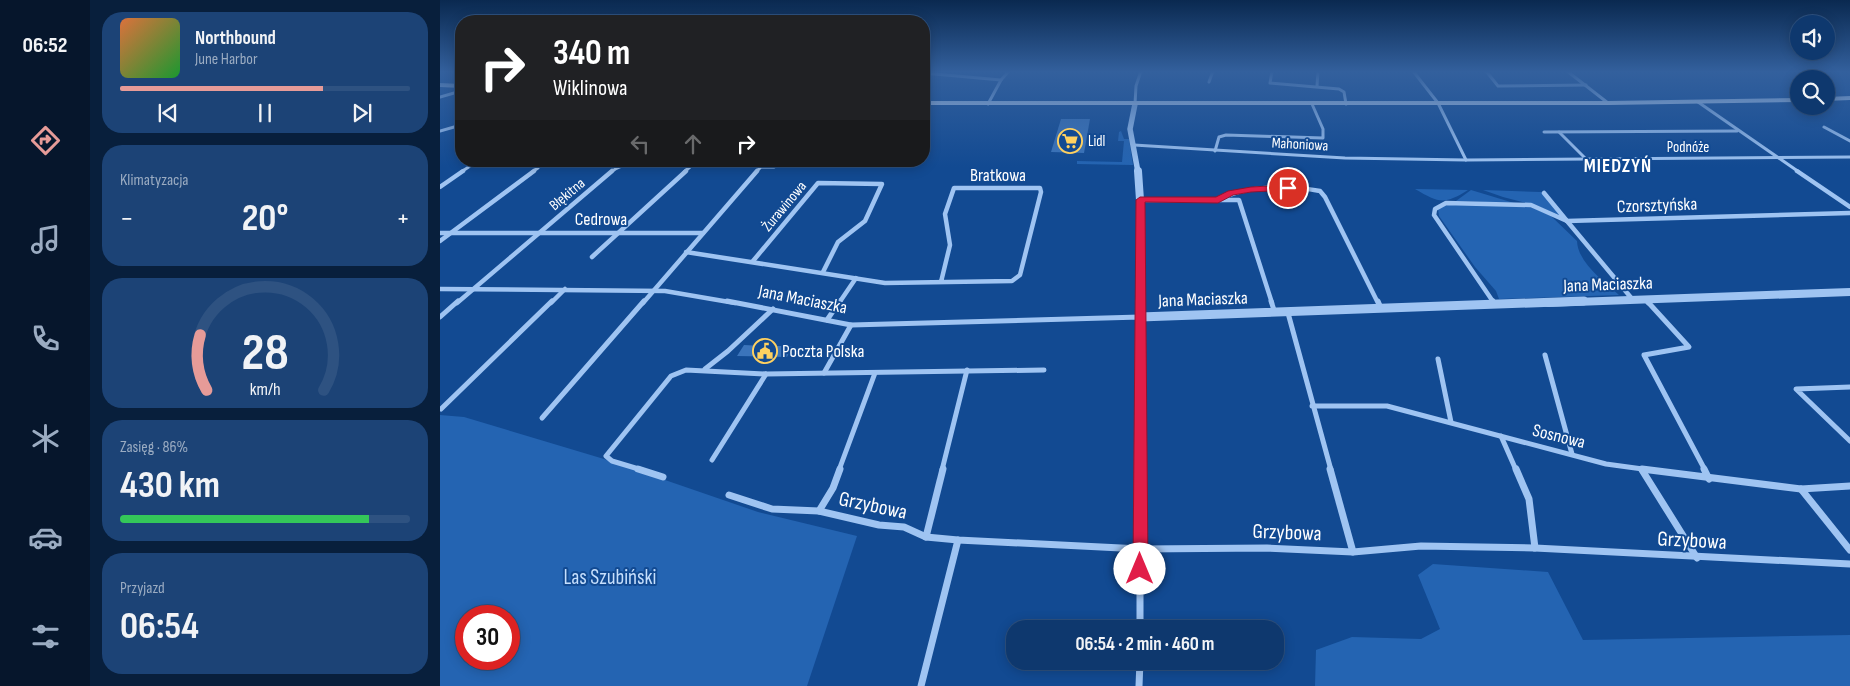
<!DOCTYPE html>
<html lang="pl">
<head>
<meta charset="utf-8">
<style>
  :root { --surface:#0e386e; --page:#1c4376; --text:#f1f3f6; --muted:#9bacc2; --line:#2e5281; --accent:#e69b98 }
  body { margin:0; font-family:"Sofia Sans Condensed",sans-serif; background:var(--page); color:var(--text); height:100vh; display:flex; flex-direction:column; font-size:19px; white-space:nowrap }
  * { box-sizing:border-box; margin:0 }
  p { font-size:16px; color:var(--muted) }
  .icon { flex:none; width:28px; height:28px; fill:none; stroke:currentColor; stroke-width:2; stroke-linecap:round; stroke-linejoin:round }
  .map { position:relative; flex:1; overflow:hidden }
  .sheet { display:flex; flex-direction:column; gap:12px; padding:12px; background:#081f3c; width:350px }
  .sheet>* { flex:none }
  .top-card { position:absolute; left:15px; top:15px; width:475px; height:152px; border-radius:20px; box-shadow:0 2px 12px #0003,0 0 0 1px var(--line); background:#202124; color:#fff; overflow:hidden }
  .tools { position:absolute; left:1350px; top:15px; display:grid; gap:10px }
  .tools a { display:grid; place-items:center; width:45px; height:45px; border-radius:50%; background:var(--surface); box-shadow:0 2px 12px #0003,0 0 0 1px var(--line); font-size:25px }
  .speed { position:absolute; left:15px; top:605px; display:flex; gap:10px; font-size:25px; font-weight:700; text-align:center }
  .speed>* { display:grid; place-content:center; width:65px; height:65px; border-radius:50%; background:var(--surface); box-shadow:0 2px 12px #0003,0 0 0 1px var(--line); line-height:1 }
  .speed .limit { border:8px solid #d22; background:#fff; color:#111 }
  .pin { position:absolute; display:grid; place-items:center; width:42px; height:42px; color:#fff; margin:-21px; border:2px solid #fff; border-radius:50%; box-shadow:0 1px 5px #0007 }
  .me { position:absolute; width:55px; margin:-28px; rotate:0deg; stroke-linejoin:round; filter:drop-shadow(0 0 4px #0008) }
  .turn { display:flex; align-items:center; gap:18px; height:105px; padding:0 15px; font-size:22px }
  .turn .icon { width:65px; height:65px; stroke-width:2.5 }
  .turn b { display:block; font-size:35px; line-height:42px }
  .lanes { display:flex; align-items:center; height:48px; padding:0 15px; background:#0003; justify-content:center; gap:25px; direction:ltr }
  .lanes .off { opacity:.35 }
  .big { font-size:38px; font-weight:700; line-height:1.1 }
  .sheet .card { flex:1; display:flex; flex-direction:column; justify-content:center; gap:8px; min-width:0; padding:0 18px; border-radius:20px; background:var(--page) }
  .sheet .dial { align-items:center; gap:0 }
  .dial svg { height:130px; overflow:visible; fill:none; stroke:var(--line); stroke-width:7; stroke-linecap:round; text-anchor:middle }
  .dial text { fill:var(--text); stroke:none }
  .song { display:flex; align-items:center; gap:15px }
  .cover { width:60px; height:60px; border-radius:8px; background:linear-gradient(135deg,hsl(20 70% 55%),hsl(130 70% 35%)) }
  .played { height:5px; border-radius:2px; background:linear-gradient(90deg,var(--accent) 70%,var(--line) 70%) }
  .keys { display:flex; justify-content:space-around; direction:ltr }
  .heat { display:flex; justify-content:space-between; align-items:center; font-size:28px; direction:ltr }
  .charge { height:8px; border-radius:4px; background:linear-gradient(90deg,#34c759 86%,var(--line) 0) }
  .trip { position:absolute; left:566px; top:620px; width:278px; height:50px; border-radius:20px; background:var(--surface); box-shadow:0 2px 12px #0003,0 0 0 1px var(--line); font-weight:700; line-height:50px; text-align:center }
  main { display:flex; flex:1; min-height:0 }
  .tab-bar { display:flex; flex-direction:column; width:90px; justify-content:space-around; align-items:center; background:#06162c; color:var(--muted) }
  .tab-bar .icon { width:35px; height:35px }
  .tab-bar .active { color:var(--accent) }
  .tab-bar b { font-size:22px; color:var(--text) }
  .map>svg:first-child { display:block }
</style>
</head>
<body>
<main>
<nav class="tab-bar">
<b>06:52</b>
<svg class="icon active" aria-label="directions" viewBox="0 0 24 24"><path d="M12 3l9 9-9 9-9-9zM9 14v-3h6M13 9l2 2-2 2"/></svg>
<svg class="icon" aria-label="music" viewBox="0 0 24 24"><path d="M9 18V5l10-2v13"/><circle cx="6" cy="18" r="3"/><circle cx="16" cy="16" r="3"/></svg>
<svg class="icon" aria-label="phone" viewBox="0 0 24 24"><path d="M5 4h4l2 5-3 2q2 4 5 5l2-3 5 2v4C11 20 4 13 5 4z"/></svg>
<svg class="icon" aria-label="climate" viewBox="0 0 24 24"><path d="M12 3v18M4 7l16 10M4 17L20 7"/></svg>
<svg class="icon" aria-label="car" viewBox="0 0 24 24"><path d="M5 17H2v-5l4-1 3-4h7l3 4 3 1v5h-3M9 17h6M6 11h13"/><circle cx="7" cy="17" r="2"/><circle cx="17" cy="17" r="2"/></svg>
<svg class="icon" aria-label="filters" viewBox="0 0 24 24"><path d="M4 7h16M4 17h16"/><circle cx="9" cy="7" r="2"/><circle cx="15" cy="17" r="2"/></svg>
</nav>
<section class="sheet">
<div class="card">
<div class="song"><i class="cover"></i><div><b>Northbound</b><p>June Harbor</p></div></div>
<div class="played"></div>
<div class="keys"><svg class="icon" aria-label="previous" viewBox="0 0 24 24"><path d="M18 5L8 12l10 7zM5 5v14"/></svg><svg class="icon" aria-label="pause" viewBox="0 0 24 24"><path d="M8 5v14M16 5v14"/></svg><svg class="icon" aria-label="next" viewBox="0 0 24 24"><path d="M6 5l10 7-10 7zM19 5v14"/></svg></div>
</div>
<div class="card"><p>Klimatyzacja</p>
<div class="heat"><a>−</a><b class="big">20°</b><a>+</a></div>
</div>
<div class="card dial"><svg viewBox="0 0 100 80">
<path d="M14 69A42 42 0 1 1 86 69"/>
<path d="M14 69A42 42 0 0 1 10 35" stroke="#e69b98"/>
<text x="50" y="56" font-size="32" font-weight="700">28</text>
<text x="50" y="72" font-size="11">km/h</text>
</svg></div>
<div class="card"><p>Zasięg · 86%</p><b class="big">430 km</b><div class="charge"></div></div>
<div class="card"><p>Przyjazd</p><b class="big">06:54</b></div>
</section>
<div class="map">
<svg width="1410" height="686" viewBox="0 0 1410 686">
  <rect width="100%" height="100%" fill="#124a92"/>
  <g fill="#2464b2" fill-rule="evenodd">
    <path d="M681 131 684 139H689L693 165 637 164V161L682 162 684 141H678L679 132Z"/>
    <path d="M315 161H464L460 167 313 163Z"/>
    <path d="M975 189 1028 190C1004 205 999 203 975 189Z"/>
    <path d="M1031 190 1074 203 1016 201Z"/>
    <path d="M1043 190 1101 192 1123 217 1098 206 1063 197Z"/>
    <path d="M1009 205 1089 206 1111 216 1137 241C1138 263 1164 281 1179 295L1059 299 1056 291 1035 267 999 216 998 209 1002 206Z"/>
    <path d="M0 415 24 417 164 459 318 512 417 536 367 686H0ZM26 616H69V659H26Z"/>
    <path d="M993 564 1108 572 1143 640 1410 635V686H875L876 650 912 637 981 639 1000 629 978 575Z"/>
  </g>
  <g fill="#3b74bb">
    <path d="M621 119H650L644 153 611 152Z"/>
    <path d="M304 345 324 346H353L347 357 297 356Z"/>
  </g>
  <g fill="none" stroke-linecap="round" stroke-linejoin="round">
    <g stroke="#9fc4f2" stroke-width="3">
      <path d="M832 71 830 83 899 89 904 92 906 104"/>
      <path d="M973 71 998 103 1026 160"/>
      <path d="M1046 71 1058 86 1146 85"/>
      <path d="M1127 71 1168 103"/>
      <path d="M484 73 561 80"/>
      <path d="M769 82 773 71"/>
      <path d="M877 86 878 71"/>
      <path d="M0 97 21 91"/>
      <path d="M1258 102 1359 172"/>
      <path d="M548 104 561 80 569 71"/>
      <path d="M695 104 696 86 701 71"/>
      <path d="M1384 127 1410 141"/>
      <path d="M0 131 21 125"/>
      <path d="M1104 132 1297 131"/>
      <path d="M1119 132 1146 159"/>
      <path d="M694 145 905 158 1026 160 1410 157"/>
      <path d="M775 151 779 137 786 135 883 138V129L872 104"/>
      <path d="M21 172 38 161"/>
      <path d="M92 172 98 168"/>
      <path d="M171 172C190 156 226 164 250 164V167L244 172"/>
      <path d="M316 172 321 167H334"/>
    </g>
    <g stroke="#9fc4f2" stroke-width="4.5">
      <path d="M1357 171 1410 207"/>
      <path d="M0 187 23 171"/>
      <path d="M700 200H799L832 303"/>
      <path d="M778 200C807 185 848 185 880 191L885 197 938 303"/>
      <path d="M1127 221 1410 213"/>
      <path d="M1127 221 1193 300"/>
      <path d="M0 233H263"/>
      <path d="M0 241 94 171"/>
      <path d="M246 252 445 283 572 281 580 275 601 192 600 188H514L505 214 510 245 501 282"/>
      <path d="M152 257 246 171"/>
      <path d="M313 261 378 183 442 184 425 221 398 242 383 272"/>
      <path d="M0 289 225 291 295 303"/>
      <path d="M1205 299 1208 303"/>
      <path d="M17 303 172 171"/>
      <path d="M111 303 125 289"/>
      <path d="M203 303 317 171"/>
      <path d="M399 303 416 278"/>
      <path d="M1054 303 994 215 995 209 1006 203 1091 205 1127 221 1104 193"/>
    </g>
    <g stroke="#9fc4f2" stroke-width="5">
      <path d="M287 301 411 325 700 317V470"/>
      <path d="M831 301 835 313"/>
      <path d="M938 301 941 308"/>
      <path d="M1053 301 1055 304"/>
      <path d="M1207 301 1249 347 1204 355 1265 470"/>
      <path d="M848 313 891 470"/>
      <path d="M0 317 18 301"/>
      <path d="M387 320 400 301"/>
      <path d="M1105 355 1132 454"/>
      <path d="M998 359 1011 422"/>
      <path d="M265 369 288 351 333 309"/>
      <path d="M384 373 411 325"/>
      <path d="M1410 387 1356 389 1410 441"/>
      <path d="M872 406H947L1166 464 1210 470"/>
      <path d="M1 409 112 301"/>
      <path d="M102 418 204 301"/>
      <path d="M1061 436 1076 470"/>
      <path d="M272 460 326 374"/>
      <path d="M202 470 172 461 166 456 231 376 246 370 326 374 604 370"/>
      <path d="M399 470 435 373"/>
      <path d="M502 470 527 370"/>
    </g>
    <g stroke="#9fc4f2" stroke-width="7">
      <path d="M198 469 223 477"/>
      <path d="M700 469V629"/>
      <path d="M890 469 913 552"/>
      <path d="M1076 469 1089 499 1095 548"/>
      <path d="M1202 469 1361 489 1410 486"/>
      <path d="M1264 469 1269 479"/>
      <path d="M1202 470 1257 558"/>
      <path d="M1361 489 1410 550"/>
      <path d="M289 495 332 509 379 511 439 525 464 527 486 537 518 540 701 549 827 548 913 552 981 546 1095 548 1410 564"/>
      <path d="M379 511 393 488 400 469"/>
      <path d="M486 537 503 469"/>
      <path d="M481 686 518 540"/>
      <path d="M699 686 700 661"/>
    </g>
    <path stroke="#9fc4f2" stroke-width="5.5" d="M695 104 690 129 698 172"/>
    <g stroke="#9fc4f2" stroke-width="8">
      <path d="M698 171 700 200V303"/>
      <path d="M1108 303 1410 292"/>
    </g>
    <path stroke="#9fc4f2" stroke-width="9" d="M700 301V317L1144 301"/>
    <g fill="#cee2fc" fill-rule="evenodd">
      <path d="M0 83 21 84V88L0 87Z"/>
      <path d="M1410 96V100L1386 101V97Z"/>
      <path d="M1359 98V102L1168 105H484V101H1168Z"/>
    </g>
  </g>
  <linearGradient id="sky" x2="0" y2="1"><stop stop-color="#0a2950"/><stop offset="0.43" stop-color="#33609d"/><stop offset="1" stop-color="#33609d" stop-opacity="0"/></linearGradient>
  <rect width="1410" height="167" fill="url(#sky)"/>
  <path fill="#e11d48" stroke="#92132f" d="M848 185 851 186V190L811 192 793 195 778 203 705 202 708 569 706 574 700 576 695 574 693 569 696 200 700 197H776L788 191 811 187Z"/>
  <defs>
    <symbol id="supermarket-ring" viewBox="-11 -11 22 22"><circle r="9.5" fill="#124a92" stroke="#ffd160" stroke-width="1.5"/><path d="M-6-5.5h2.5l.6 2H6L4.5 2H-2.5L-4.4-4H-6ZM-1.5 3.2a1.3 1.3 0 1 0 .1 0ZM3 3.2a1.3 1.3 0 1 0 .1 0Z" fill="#ffd160"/></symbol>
    <symbol id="civic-ring" viewBox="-11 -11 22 22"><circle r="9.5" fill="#124a92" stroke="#ffd160" stroke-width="1.5"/><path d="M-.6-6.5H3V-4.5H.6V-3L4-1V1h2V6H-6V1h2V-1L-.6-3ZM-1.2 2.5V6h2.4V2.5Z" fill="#ffd160"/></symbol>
  </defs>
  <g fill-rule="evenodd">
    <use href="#supermarket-ring" x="616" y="127" width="28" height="28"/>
    <use href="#civic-ring" x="311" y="337" width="28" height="28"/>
  </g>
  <g text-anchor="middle" stroke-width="4" stroke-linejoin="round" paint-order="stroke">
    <g font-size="15" fill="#fff" stroke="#124a92" text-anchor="start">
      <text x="648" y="146">Lidl</text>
    </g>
    <g font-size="15" fill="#fff" stroke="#124a92">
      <text transform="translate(860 144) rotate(3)" y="5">Mahoniowa</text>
      <text x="1248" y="152">Podnóże</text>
      <text transform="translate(127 194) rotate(-40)" y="5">Błękitna</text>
      <text transform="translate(344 206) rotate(-50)" y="5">Żurawinowa</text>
    </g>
    <g font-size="18" fill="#fff" stroke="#124a92">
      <text x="558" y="181">Bratkowa</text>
      <text transform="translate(1217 205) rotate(-2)" y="6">Czorsztyńska</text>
      <text x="161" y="225">Cedrowa</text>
      <text transform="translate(1168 284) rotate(-2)" y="6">Jana Maciaszka</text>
      <text transform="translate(363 299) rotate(11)" y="6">Jana Maciaszka</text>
      <text transform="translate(763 299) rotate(-2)" y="6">Jana Maciaszka</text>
      <text transform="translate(1119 436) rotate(14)" y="6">Sosnowa</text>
    </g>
    <g font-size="18" fill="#fff" stroke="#124a92" text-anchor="start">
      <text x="342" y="357">Poczta Polska</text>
    </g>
    <g font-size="19" font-weight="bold" letter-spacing="1" fill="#fff" stroke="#124a92">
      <text x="1178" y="172">MIEDZYŃ</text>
    </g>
    <g font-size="21" fill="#fff" stroke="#124a92">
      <text transform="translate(433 505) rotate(12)" y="7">Grzybowa</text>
      <text transform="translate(847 532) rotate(2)" y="7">Grzybowa</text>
      <text transform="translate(1252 540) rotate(3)" y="7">Grzybowa</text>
    </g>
    <g font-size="21" fill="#c6dffd" stroke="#124a92">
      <text x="170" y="584">Las Szubiński</text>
    </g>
  </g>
</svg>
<div class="tools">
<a><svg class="icon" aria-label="sound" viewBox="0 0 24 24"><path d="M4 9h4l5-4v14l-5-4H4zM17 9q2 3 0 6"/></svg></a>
<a><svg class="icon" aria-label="search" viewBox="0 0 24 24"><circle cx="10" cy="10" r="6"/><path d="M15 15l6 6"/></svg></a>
</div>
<div class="speed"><div class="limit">30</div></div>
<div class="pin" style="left:848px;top:188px;background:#d93025"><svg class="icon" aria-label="arrive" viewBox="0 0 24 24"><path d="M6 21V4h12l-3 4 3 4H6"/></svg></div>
<svg class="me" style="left:700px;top:569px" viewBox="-20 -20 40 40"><circle r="19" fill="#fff"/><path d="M0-13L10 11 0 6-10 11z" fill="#e11d48"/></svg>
<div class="trip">06:54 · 2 min · 460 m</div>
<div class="top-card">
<div class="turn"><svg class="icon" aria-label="right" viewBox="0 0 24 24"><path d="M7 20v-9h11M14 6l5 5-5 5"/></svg><div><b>340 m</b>Wiklinowa</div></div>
<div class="lanes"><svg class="icon off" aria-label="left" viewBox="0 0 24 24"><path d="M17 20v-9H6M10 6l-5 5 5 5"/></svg><svg class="icon off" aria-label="ahead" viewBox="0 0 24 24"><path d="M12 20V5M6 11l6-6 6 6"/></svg><svg class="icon" aria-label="right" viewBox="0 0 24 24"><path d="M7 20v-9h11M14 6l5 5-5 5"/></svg></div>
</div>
</div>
</main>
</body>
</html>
